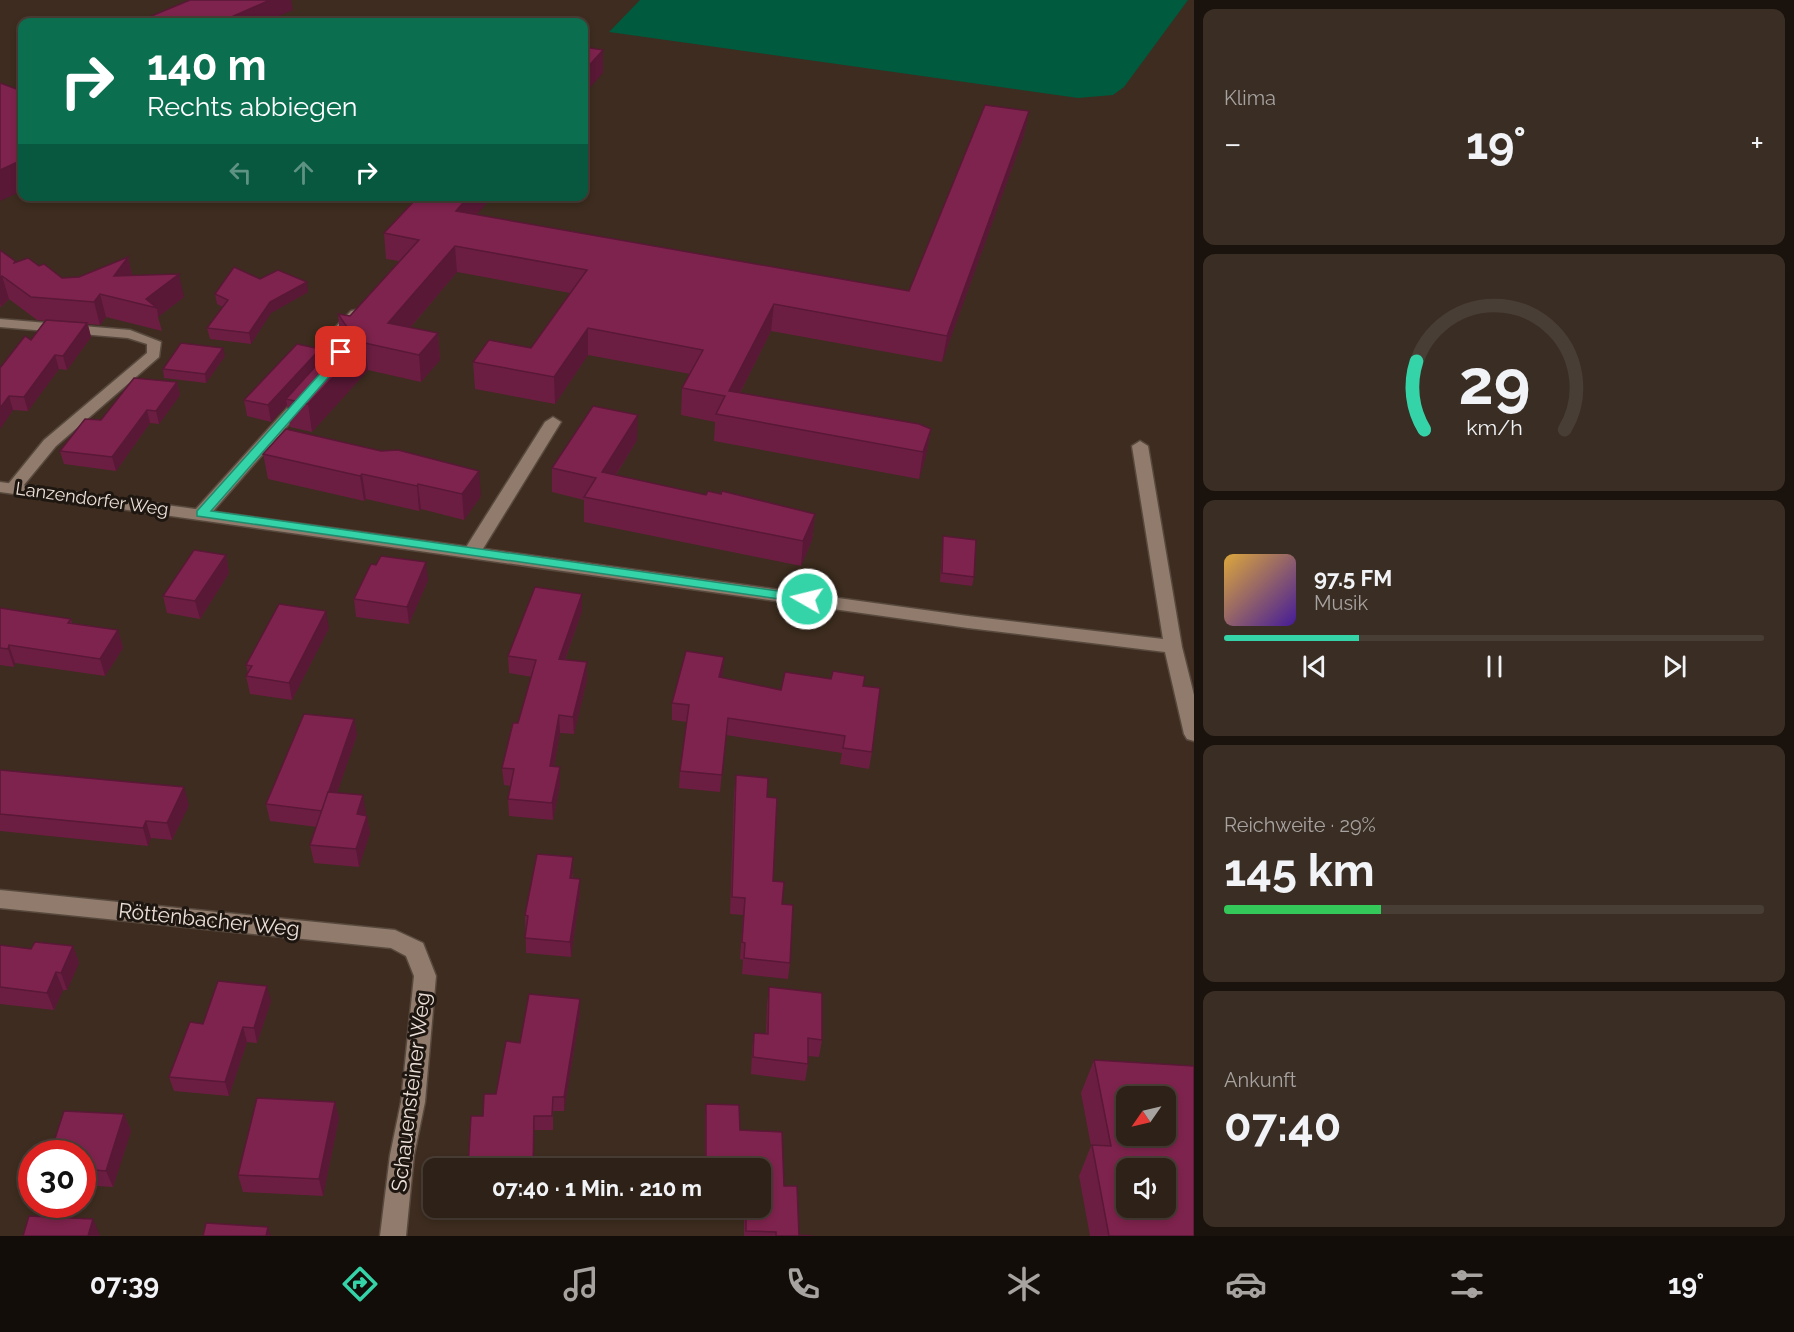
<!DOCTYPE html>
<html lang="de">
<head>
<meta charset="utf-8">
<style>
  :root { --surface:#2e2117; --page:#3a2e24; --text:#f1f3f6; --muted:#a7a3a1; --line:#493e36; --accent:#34d4a8 }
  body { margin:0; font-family:Raleway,sans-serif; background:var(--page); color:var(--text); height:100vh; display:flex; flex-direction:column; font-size:22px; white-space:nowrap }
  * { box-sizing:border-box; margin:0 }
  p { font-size:20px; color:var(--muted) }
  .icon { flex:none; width:33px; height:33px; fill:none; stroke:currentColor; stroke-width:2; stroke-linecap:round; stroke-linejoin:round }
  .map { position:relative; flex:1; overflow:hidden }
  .panel { display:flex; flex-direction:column; gap:9px; padding:9px; background:#19120d; width:600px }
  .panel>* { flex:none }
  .top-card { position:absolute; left:18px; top:18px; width:570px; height:183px; border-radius:12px; box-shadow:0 3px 9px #0003,0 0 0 2px var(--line); background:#0b6e4f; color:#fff; overflow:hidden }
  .needle { width:39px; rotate:236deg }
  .buttons { position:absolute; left:1116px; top:1086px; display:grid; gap:12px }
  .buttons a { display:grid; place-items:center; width:60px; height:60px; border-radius:12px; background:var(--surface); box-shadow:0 3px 9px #0003,0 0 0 2px var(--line); font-size:30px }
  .speed { position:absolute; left:18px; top:1140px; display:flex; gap:12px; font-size:30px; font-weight:700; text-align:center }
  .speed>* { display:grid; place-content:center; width:78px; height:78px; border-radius:50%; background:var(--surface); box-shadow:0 3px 9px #0003,0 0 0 2px var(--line); line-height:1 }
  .speed .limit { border:9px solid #d22; background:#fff; color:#111 }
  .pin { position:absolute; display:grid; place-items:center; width:51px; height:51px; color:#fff; margin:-26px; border-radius:12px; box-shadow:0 3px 9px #0006 }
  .me { position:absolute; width:66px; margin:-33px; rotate:278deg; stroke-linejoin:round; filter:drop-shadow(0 0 4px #0008) }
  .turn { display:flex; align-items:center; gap:21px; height:126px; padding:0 30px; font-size:27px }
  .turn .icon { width:78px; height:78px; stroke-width:2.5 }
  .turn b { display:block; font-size:42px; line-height:51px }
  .lanes { display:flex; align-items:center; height:57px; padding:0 30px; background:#0003; justify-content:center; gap:30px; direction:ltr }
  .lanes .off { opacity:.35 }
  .big { font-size:45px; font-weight:700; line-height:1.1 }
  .panel .card { flex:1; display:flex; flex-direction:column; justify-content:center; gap:9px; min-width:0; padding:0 21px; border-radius:12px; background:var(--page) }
  .panel .dial { align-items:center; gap:0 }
  .dial svg { height:156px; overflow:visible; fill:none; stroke:var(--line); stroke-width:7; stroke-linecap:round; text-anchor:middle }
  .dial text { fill:var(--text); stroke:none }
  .song { display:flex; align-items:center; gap:18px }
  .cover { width:72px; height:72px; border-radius:9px; background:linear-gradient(135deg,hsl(40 70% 55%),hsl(260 70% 35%)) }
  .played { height:6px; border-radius:3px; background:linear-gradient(90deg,var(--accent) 25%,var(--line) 25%) }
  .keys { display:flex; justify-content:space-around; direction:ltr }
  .heat { display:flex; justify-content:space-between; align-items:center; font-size:33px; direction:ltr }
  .charge { height:9px; border-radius:4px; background:linear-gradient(90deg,#34c759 29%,var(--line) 0) }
  .trip { position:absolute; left:423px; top:1158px; width:348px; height:60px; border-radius:12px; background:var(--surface); box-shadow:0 3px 9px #0003,0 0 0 2px var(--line); font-weight:700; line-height:60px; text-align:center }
  .tab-bar { display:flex; height:96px; justify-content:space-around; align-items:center; background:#120d09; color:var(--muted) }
  .tab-bar .icon { width:42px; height:42px }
  .tab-bar .on { color:var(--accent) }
  .tab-bar b { font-size:27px; color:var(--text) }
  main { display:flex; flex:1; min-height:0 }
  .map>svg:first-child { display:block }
</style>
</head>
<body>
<main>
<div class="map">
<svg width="1194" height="1236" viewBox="0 0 1194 1236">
  <rect width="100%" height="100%" fill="#3d2c1f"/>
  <path fill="#005a3d" d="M640 0H1188L1124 87 1113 95 1078 98 609 32Z"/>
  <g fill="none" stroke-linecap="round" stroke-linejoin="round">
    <defs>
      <g id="lane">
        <path d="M356 310 363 314 338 340 348 352 338 366H328L326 363 333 352 323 340 351 311Z"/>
        <path d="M0 319 130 330 161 342 159 357 56 446 19 491 13 493 5 488 44 440 147 353V344L128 338 0 327Z"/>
        <path d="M304 393 309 395 312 398 309 401 208 517H196L194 513 196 509 299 395Z"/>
        <path d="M553 417 561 422 481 552 478 556H466L463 552 545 422Z"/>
        <path d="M1140 441 1148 446 1182 647 1194 695V741L1187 739 1184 734 1165 652 968 628 959 622 968 616 1163 639 1132 446Z"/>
      </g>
      <g id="street">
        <path d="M0 482 968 616 977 622 968 628 0 492Z"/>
        <path d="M0 890 395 930 423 943 436 976 425 1102 414 1155 406 1236H380L390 1155 401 1102 414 976 406 956 391 948 0 908Z"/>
      </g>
    </defs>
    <use href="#lane" stroke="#58493e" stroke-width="3"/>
    <use href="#street" stroke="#58493e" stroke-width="3"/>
    <use href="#lane" fill="#907b6d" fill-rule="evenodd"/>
    <use href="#street" fill="#907b6d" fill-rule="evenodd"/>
  </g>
  <g fill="#6c1e42">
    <path d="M1029 111 1024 135 942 362 771 331 740 393 931 429 926 456 919 479 714 441 715 422 681 415 682 388 690 374 588 355 555 404 475 389 473 362 531 348 570 293 457 272 410 328 438 333 440 360 421 382 368 370 312 432 290 427 287 405 271 422 247 416 244 400 321 359 332 348 340 336 338 314 350 316 399 261 386 259 384 233 477 215 909 291Z"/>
    <path d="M0 250 15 262 39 266 62 278 79 277 128 257 132 275 184 297 158 317 162 331 106 317 100 325 88 324 91 337 67 370 59 369 28 411 13 410 0 429V368L31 340 45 321 37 320 9 299 1 307 0 306Z"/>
    <path d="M260 279 308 292 271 313 251 344 210 339 207 328 223 307 217 304 215 294Z"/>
    <path d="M225 356 206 383 164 378 163 369Z"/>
    <path d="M177 382 180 395 159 424 150 423 116 471 64 464 60 451 101 420Z"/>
    <path d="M637 440 616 475 706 495 815 514 812 540 801 566 584 522V500L552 492V468Z"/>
    <path d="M263 454 481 496 464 520 421 509 419 511 366 499 364 501 268 479Z"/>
    <path d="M943 536 974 577 972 586 940 582 942 545Z"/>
    <path d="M226 555 229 573 200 619 167 613 163 596Z"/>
    <path d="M428 580 409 624 356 617 354 599Z"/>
    <path d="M0 608 71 619 72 623 118 630 123 648 105 676 15 663 14 667 0 665Z"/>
    <path d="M582 611 565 660 587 680 574 734 560 733 554 767H560V785L553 820 509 816 508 799 511 786 504 785 502 768 518 723 532 677 509 673 508 656Z"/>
    <path d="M329 628 292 700 250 694 246 676 248 673 246 665Z"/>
    <path d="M724 657 722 677 781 690 863 686 872 752 869 769 840 764 842 753 726 735 720 792 679 788 680 771 687 722 672 720V703Z"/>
    <path d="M354 719 357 735 337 793 366 813 365 816H367L370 833 359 867 314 863 310 845 317 827 270 821 266 804Z"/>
    <path d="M0 770 189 805 172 840 151 838 148 846 0 831Z"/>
    <path d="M736 775 773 881 782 904 790 963 788 979 742 974 743 960 740 959 743 915 730 914 734 792Z"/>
    <path d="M573 872V878L580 894 571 957 526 953 525 915Z"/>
    <path d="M0 945 31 949 73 946 79 963 67 990H63L54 1010 0 1004Z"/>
    <path d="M769 987 822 1040 819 1057 808 1056V1064L805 1081 751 1074 752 1050 754 1033 766 1034 767 1005Z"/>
    <path d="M580 999V1014L564 1111H553V1130H534L483 1116 496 1094 520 1043Z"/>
    <path d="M271 1001 257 1043 247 1042 229 1096 174 1091 169 1077 203 1024Z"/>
    <path d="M1094 1060 1194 1236H1090L1079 1176 1091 1146 1081 1093Z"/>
    <path d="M335 1102 339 1118 323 1196 243 1192 238 1175Z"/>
    <path d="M706 1104 740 1130 784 1186 799 1235 813 1236H744V1218L705 1216V1208H760V1168H705V1119Z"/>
    <path d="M124 1114 131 1131 113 1187 82 1185V1154Z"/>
  </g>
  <g fill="#581836">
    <path d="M270 0H291L293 10 265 22H220Z"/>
    <path d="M603 50V73L584 94V71Z"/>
    <path d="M1029 111 1024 135 942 362 947 336Z"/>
    <path d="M22 160V191L0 201V170Z"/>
    <path d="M469 196H493L458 236 456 211Z"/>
    <path d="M455 246 457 272 391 350 388 323Z"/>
    <path d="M128 257 133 280 114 276Z"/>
    <path d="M179 274 184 297 158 317 157 308 146 299Z"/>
    <path d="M2 276 9 299 1 307 0 303V278Z"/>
    <path d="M307 282 308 292 271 313 251 344 249 333 270 302Z"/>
    <path d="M100 294 106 317 100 325 94 302Z"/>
    <path d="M774 304 771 331 728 416 729 391Z"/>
    <path d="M87 323 91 337 67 370 63 356Z"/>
    <path d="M588 328V355L555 404 554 377Z"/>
    <path d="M438 333 440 360 421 382 419 355Z"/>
    <path d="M365 343 368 370 312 432 308 404Z"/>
    <path d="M223 348 225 356 206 383 205 374Z"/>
    <path d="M320 349 322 365 286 399 287 405 271 422 268 405Z"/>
    <path d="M55 355 59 369 28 411 24 397Z"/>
    <path d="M177 382 180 395 159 424 156 411Z"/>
    <path d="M9 396 13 410 0 429V408Z"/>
    <path d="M147 410 150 423 116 471 112 457Z"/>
    <path d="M638 415 637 440 602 497V472Z"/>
    <path d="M931 429 926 456 919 479 923 452Z"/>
    <path d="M479 471 481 496 464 520 462 494Z"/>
    <path d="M362 474 366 499 364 501 360 476Z"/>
    <path d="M418 484 421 509 419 511 417 486Z"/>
    <path d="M815 514 812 540 801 566 803 541Z"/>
    <path d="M226 555 229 573 200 619 195 601Z"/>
    <path d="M426 562 428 580 409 624 407 607Z"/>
    <path d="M582 594V611L559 676V659Z"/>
    <path d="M326 611 329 628 292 700 289 683Z"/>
    <path d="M118 630 123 648 105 676 100 659Z"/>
    <path d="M9 645 15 663 14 667 8 649Z"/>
    <path d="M724 657 723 673 718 694 719 677Z"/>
    <path d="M587 662V680L574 734 573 717Z"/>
    <path d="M559 715 560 733 551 784 550 766Z"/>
    <path d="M354 719 357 735 325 828 322 811Z"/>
    <path d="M560 767V785L553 820 552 803Z"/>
    <path d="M184 787 189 805 172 840 167 823Z"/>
    <path d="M363 795 366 813 360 832 357 814Z"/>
    <path d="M367 816 370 833 359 867 356 849Z"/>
    <path d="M146 821 151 838 148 846 143 828Z"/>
    <path d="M573 857V872L570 893V878Z"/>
    <path d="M580 879V894L571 957 570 942Z"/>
    <path d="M73 946 79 963 67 990 61 973Z"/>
    <path d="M56 972 63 990 54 1010 47 993Z"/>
    <path d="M267 986 271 1001 257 1043 254 1028Z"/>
    <path d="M580 999V1014L564 1111V1097Z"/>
    <path d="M243 1027 247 1042 229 1096 225 1082Z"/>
    <path d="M335 1102 339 1118 323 1196 319 1179Z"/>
    <path d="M124 1114 131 1131 113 1187 106 1171Z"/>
    <path d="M534 1116V1168H533Z"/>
    <path d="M93 1219 100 1235V1236H88Z"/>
    <path d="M268 1227 271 1236H266Z"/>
  </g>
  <g fill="#7e234d" stroke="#581836" stroke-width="1.5" fill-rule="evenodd">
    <path d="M190 0H270L220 22H137Z"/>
    <path d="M584 47 603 50 584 71Z"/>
    <path d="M0 83 22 91V160L0 170Z"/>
    <path d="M985 105 1029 111 947 336 774 304 729 391 919 424 931 429 923 452 716 414 725 396 682 388 703 350 588 328 554 377 473 362 489 340 531 348 587 270 455 246 388 323 438 333 419 355 365 343 308 404 286 399 332 348 347 327 338 314 350 316 419 240 384 233 419 196H469L456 211 909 291Z"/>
    <path d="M0 250 15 261 14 263 28 258 39 266 44 264 62 278 79 277 128 257 114 276 179 274 146 299 157 308 100 294 94 302 31 297 2 276 0 278Z"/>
    <path d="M234 267 260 279 278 270 307 282 270 302 249 333 207 328 228 300 215 294Z"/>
    <path d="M46 320 87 323 63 356 55 355 24 397 9 396 0 408V368L25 336 31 340Z"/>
    <path d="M181 343 223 348 205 374 163 369Z"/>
    <path d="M297 344 320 349 268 405 244 400Z"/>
    <path d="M134 378 177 382 156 411 147 410 112 457 60 451 85 419 101 420Z"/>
    <path d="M593 406 638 415 602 472 706 495 708 491 721 494 722 491 815 514 803 541 584 497 596 478 552 468Z"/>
    <path d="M286 429 381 451 398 450 479 471 462 494 418 484 417 486 362 474 360 476 263 454Z"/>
    <path d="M943 536 976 540 974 577 942 573Z"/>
    <path d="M194 550 226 555 195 601 163 596Z"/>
    <path d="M381 556 426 562 407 607 354 599 371 564 376 565Z"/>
    <path d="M535 587 582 594 559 659 587 662 573 717 559 715 550 766 560 767 552 803 508 799 514 769 502 768 513 723H518L536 660 508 656Z"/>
    <path d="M279 604 326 611 289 683 246 676 252 666 246 665Z"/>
    <path d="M0 608 71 619 68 623 118 630 100 659 9 645 8 649 0 648Z"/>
    <path d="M686 651 724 657 719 677 781 690 785 672 831 679 833 671 865 676 863 686 880 688 872 752 843 748 845 736 728 718 722 775 680 771 689 705 672 703Z"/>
    <path d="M304 714 354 719 322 811 266 804Z"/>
    <path d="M0 770 184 787 167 823 146 821 143 828 0 814Z"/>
    <path d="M736 775 768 778 767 797 777 798 773 881 784 882 782 904 793 905 790 963 744 958 745 943 742 942 745 898 732 897Z"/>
    <path d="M328 792 363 795 357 814 367 816 356 849 310 845Z"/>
    <path d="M537 854 573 857 570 878 580 879 570 942 525 938 528 916 525 915Z"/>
    <path d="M35 942 73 946 61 973 56 972 47 993 0 987V945L31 949Z"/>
    <path d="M218 981 267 986 254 1028 243 1027 225 1082 169 1077 190 1022 203 1024Z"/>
    <path d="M769 987 822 993V1040L808 1038V1064L753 1057 754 1033 768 1034Z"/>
    <path d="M529 994 580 999 564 1097H553L552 1116H534L533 1168H468L471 1116H483L484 1094H496L506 1041 520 1043Z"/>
    <path d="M1094 1060 1194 1066V1236H1109L1092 1145 1111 1146ZM1126 1096H1166V1136H1126ZM1126 1168H1166V1208H1126Z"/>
    <path d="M257 1098 335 1102 319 1179 238 1175Z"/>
    <path d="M706 1104 739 1105 740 1130 782 1132 784 1186H797L799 1235 813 1236H776V1232L746 1231V1208H760V1168H706Z"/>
    <path d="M64 1111 124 1114 106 1171 82 1169V1154H50Z"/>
    <path d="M29 1216 93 1219 88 1236H23Z"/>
    <path d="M206 1223 268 1227 266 1236H203Z"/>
  </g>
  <path fill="#34d4a8" stroke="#228a6d" stroke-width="1.5" d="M341 349 346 352 333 372 211 511 807 595 814 599 807 603 197 516V511L325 368 337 350Z"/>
  <g text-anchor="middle" stroke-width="6" stroke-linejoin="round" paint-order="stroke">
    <g font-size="18" fill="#ece0d8" stroke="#1e1610">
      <text transform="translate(92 499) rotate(8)" y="6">Lanzendorfer Weg</text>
    </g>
    <g font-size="21" fill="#ece0d8" stroke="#1e1610">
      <text transform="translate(209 920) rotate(6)" y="7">Röttenbacher Weg</text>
      <text transform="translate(411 1092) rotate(-83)" y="7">Schauensteiner Weg</text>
    </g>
  </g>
</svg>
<div class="buttons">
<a><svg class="needle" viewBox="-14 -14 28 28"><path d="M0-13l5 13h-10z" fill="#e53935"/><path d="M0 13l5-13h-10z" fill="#a7a3a1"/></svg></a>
<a><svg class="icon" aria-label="sound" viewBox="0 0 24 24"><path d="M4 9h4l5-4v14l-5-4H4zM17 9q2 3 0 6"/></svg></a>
</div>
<div class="speed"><div class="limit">30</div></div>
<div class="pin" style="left:341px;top:352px;background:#d93025"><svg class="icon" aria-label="arrive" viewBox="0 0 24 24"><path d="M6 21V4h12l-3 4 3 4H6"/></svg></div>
<svg class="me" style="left:807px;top:599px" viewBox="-20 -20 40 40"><circle r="17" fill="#34d4a8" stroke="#fff" stroke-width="3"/><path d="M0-11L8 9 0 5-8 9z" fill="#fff"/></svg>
<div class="trip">07:40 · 1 Min. · 210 m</div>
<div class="top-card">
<div class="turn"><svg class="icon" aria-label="right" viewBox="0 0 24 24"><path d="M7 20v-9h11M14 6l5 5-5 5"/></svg><div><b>140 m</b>Rechts abbiegen</div></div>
<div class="lanes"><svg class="icon off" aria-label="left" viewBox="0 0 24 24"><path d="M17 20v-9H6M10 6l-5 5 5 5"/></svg><svg class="icon off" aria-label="ahead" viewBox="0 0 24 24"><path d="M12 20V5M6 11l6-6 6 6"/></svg><svg class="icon" aria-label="right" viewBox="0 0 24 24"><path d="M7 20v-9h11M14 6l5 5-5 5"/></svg></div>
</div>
</div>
<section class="panel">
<div class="card"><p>Klima</p>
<div class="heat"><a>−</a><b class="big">19°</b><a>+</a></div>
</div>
<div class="card dial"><svg viewBox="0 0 100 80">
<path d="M14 69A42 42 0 1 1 86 69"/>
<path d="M14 69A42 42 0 0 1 10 34" stroke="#34d4a8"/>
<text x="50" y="56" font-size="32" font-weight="700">29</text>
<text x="50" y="72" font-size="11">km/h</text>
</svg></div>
<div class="card">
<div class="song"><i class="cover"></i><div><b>97.5 FM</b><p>Musik</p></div></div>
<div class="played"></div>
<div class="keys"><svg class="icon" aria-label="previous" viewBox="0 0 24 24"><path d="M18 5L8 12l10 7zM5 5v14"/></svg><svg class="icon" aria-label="pause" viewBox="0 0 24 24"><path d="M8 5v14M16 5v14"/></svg><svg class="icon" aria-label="next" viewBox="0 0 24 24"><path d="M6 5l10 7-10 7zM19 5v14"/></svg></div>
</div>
<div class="card"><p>Reichweite · 29%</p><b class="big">145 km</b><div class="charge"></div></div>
<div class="card"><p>Ankunft</p><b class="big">07:40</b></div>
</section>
</main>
<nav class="tab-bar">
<b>07:39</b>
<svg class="icon on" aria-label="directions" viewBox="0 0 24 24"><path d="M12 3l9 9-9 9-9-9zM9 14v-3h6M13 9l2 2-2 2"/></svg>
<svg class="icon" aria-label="music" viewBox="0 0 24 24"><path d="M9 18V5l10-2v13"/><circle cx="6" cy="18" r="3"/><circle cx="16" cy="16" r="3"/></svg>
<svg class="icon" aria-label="phone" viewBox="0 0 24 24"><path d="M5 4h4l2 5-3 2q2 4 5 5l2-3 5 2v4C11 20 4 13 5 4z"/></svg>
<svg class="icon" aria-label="climate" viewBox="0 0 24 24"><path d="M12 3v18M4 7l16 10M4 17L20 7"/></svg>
<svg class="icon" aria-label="car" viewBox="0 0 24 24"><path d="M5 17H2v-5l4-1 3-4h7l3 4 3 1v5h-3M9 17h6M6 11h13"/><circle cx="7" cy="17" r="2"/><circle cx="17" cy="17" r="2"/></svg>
<svg class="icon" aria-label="filters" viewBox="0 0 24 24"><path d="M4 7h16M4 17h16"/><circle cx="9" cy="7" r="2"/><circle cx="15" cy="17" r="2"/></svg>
<b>19°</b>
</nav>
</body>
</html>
